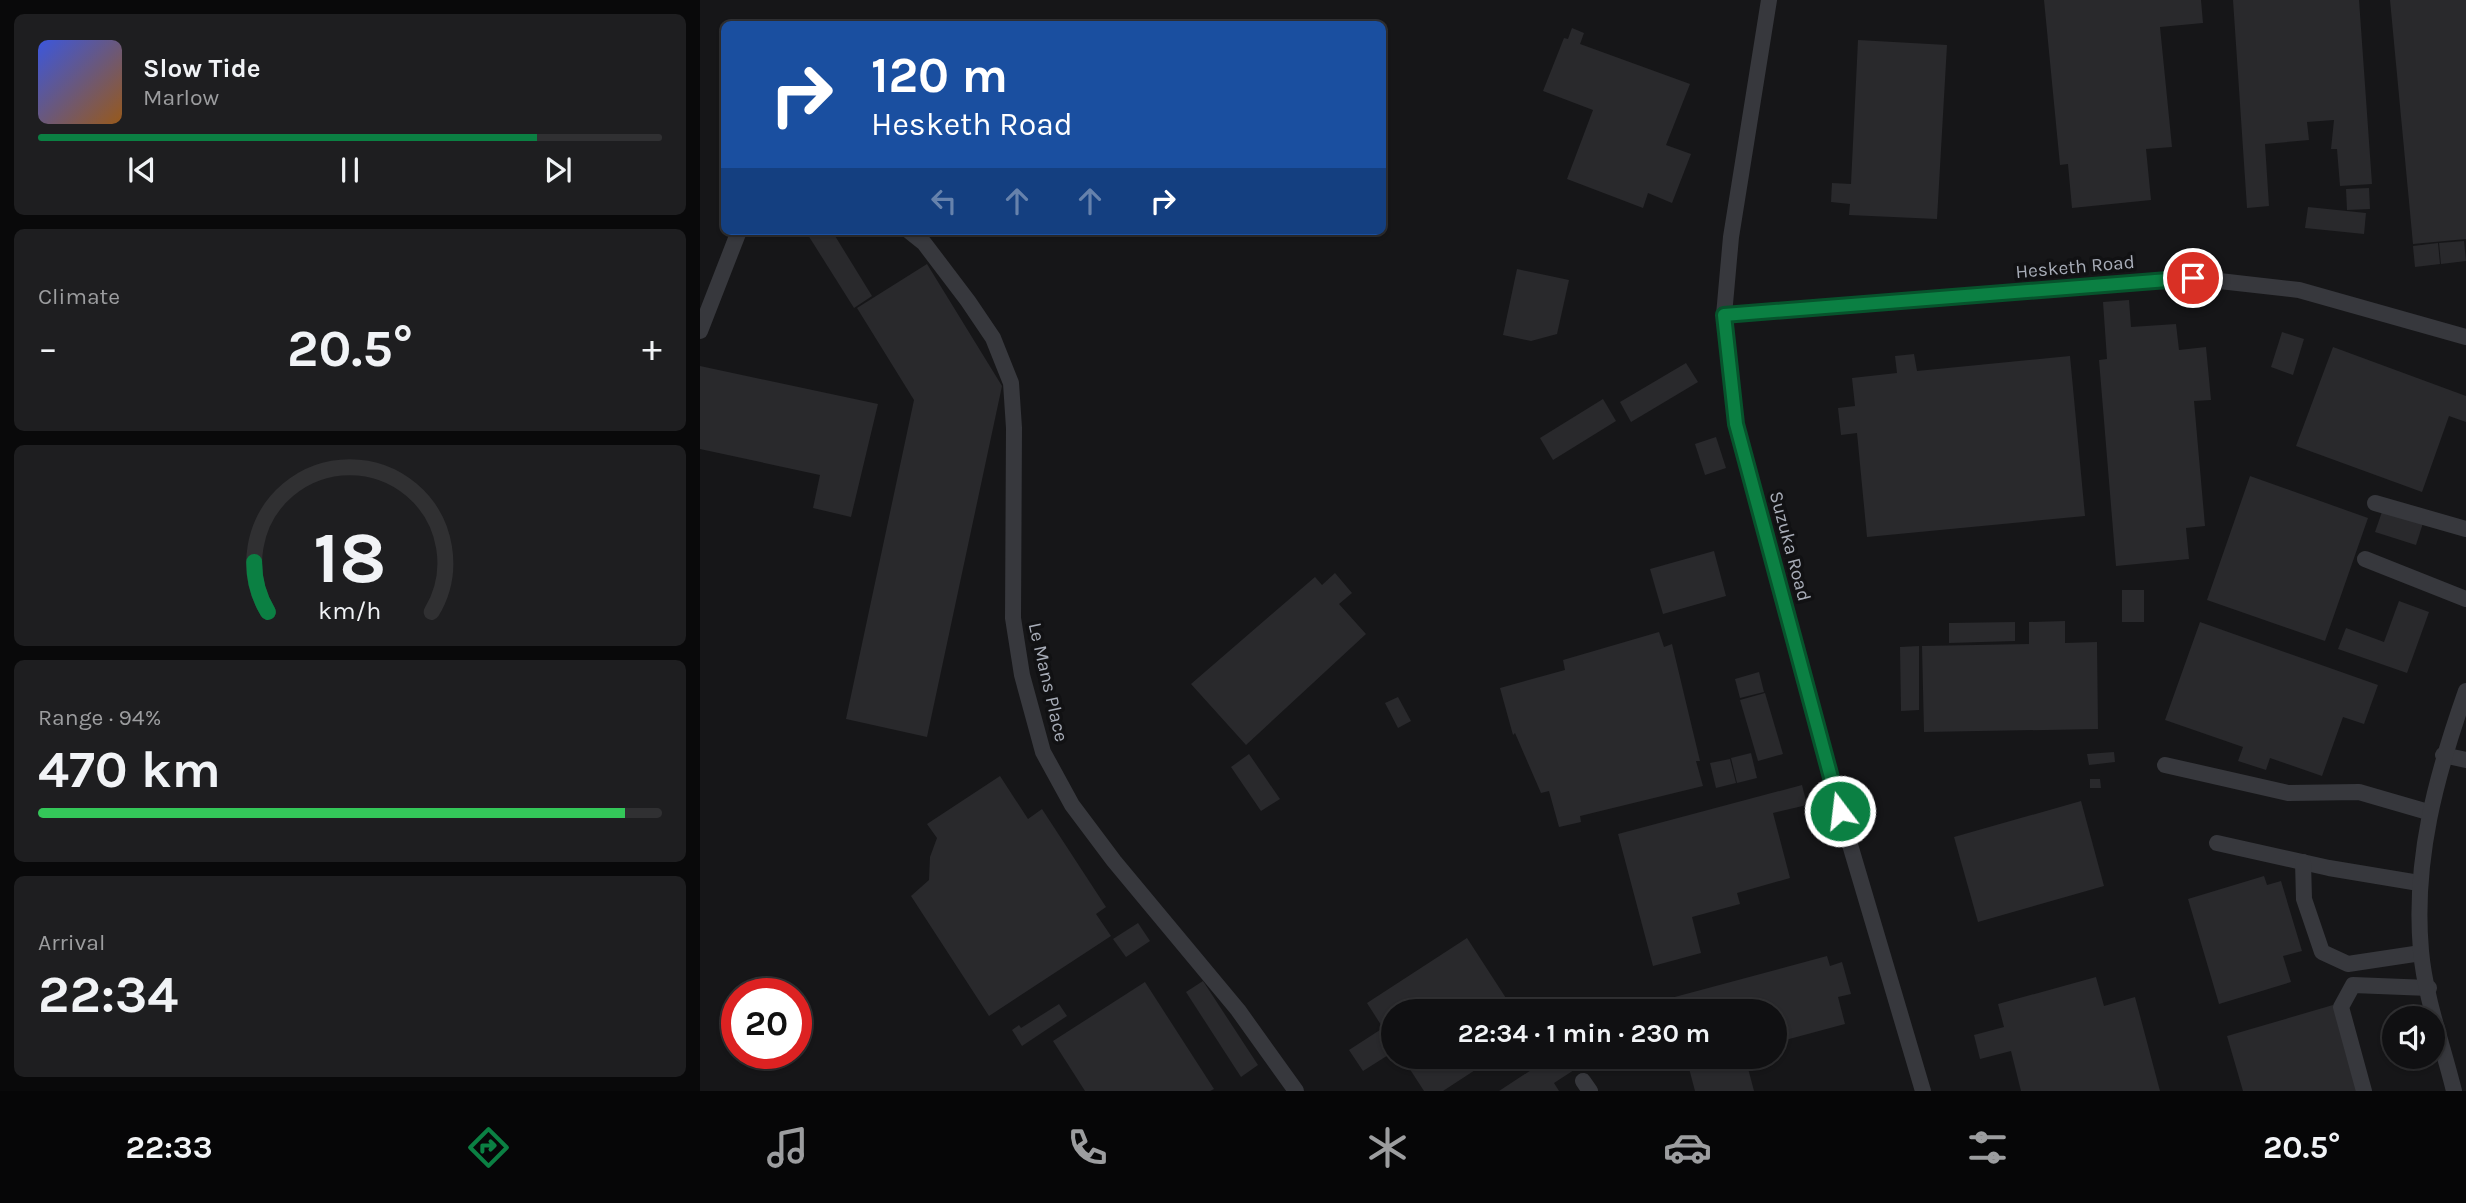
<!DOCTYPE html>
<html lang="en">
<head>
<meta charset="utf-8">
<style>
  :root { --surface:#101012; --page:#1e1e20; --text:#f1f3f6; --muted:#9c9d9f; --line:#303032; --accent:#0b8043 }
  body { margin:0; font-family:Karla,sans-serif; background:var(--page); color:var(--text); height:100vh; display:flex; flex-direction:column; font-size:26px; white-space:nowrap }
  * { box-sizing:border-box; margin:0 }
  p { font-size:23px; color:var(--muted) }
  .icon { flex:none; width:38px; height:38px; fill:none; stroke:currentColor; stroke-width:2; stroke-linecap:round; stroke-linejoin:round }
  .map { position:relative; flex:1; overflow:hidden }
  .drawer { display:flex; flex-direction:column; gap:14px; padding:14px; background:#09090a; width:700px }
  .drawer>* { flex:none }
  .guide { position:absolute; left:21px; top:21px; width:665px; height:214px; border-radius:10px; box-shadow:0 2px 5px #0004,0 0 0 2px var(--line); background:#1a4fa0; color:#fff; overflow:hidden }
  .buttons { position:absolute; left:1682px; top:1006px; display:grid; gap:14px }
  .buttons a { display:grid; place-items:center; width:63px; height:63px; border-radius:50%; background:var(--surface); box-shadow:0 2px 5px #0004,0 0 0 2px var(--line); font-size:35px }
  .speed { position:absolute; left:21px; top:978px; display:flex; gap:14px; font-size:35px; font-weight:700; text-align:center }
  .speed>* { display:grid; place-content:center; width:91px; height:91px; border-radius:50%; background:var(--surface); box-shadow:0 2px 5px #0004,0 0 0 2px var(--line); line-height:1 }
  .speed .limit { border:10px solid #d22; background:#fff; color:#111 }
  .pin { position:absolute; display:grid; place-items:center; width:60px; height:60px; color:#fff; margin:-30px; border:4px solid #fff; border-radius:50%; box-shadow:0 2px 7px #0007 }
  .me { position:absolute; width:77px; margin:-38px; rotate:345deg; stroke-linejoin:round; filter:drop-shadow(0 0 5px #0008) }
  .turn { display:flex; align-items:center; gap:24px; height:147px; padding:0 35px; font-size:32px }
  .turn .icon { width:91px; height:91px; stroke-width:2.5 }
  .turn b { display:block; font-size:49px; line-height:60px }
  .lanes { display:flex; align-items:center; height:66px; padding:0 35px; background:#0003; justify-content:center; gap:35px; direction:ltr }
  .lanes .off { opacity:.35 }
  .big { font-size:52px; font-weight:700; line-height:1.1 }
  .drawer .tile { flex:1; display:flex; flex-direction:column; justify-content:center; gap:10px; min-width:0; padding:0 24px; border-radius:10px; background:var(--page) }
  .drawer .dial { align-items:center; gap:0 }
  .dial svg { height:182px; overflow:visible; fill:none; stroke:var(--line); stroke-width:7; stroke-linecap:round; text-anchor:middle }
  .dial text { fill:var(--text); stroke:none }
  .song { display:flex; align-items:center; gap:21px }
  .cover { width:84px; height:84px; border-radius:10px; background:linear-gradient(135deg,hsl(230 70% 55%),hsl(30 70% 35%)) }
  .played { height:7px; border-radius:4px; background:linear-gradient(90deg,var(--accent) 80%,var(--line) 80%) }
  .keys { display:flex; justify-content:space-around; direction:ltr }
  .heat { display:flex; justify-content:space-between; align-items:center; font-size:38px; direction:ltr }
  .charge { height:10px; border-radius:5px; background:linear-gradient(90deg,#34c759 94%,var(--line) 0) }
  .trip { position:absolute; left:681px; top:999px; width:406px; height:70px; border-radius:35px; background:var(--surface); box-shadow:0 2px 5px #0004,0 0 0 2px var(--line); font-weight:700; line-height:70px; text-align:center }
  .tab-bar { display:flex; height:112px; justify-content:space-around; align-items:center; background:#060607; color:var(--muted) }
  .tab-bar .icon { width:49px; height:49px }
  .tab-bar .active { color:var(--accent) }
  .tab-bar b { font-size:32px; color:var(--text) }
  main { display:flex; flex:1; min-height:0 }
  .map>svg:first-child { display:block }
</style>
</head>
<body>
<main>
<section class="drawer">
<div class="tile">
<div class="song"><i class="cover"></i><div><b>Slow Tide</b><p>Marlow</p></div></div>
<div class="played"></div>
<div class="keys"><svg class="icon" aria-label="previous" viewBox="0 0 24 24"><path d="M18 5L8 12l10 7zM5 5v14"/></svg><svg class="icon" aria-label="pause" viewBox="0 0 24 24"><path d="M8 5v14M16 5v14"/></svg><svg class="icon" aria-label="next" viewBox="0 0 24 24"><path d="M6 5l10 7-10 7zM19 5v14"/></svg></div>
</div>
<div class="tile"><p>Climate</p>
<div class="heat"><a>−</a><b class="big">20.5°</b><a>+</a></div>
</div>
<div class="tile dial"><svg viewBox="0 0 100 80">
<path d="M14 69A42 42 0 1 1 86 69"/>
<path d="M14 69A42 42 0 0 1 8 47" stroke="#0b8043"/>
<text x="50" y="56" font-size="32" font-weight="700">18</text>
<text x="50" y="72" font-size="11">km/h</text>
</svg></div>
<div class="tile"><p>Range · 94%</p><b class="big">470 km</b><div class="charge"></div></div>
<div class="tile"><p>Arrival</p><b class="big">22:34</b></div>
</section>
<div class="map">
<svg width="1766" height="1091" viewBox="0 0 1766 1091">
  <rect width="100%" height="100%" fill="#161618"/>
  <g fill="#29292c">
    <path d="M1344 0H1501L1503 23 1460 27 1472 147 1446 149 1451 200 1372 208 1368 164 1360 165Z"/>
    <path d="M1533 0H1659L1672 184 1640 186 1637 149H1631L1634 120 1607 122 1609 140 1565 144 1569 206 1547 208Z"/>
    <path d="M1690 0H1766V239L1713 244Z"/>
    <path d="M872 28 884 33 880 44 990 84 966 145 991 154 972 203 948 193 943 208 867 179 893 110 843 91 864 38 868 39Z"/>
    <path d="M1158 40 1247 45 1237 219 1149 215 1150 204 1131 202 1132 183 1151 184Z"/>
    <path d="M1669 188 1670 209 1647 210 1646 189Z"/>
    <path d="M1608 207 1666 213 1664 234 1605 228Z"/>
    <path d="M113 231H132L172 296 154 308 108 235Z"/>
    <path d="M1764 241 1766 261 1741 264 1739 243Z"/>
    <path d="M1738 243 1740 264 1715 267 1713 246Z"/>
    <path d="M227 264 302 386 227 737 146 719 214 400 157 308Z"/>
    <path d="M817 269 869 280 857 334 831 341 803 335Z"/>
    <path d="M1429 300 1431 327 1476 324 1479 350 1506 347 1511 400 1494 401 1505 526 1486 528 1489 559 1416 566 1399 360 1407 359 1403 302Z"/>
    <path d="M1582 332 1604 339 1593 375 1571 367Z"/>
    <path d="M1633 347 1766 396V422L1749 416 1722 492 1596 446Z"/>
    <path d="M1214 354 1217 371 1370 356 1385 516 1167 537 1157 433 1141 435 1138 408 1155 406 1152 378 1197 373 1195 356Z"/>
    <path d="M986 363 998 382 931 422 920 402Z"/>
    <path d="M0 366 178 404 151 517 113 508 120 475 0 449Z"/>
    <path d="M903 399 916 421 853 460 840 438Z"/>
    <path d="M1016 437 1026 468 1005 475 995 444Z"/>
    <path d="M1550 476 1668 518 1625 641 1507 600Z"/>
    <path d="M1683 509 1723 523 1716 545 1675 532Z"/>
    <path d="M1014 551 1026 596 963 614 950 569Z"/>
    <path d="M635 573 652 593 639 604 666 634 546 745 491 684 615 577 622 585Z"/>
    <rect x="1422" y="590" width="22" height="32"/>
    <path d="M1699 601 1729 612 1707 673 1638 649 1646 628 1684 642Z"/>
    <path d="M1365 621V643L1397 642 1398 729 1224 732 1222 646 1329 644V622Z"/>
    <path d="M1315 622V641L1249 643V623Z"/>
    <path d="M1500 622 1678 685 1664 724 1643 717 1622 776 1570 758 1566 770 1538 761 1543 747 1465 720Z"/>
    <path d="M959 632 964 647 972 644 1000 761H996L1003 786 880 816 881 822 859 827 849 791 841 793 815 733 813 735 800 688 865 670 863 660Z"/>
    <path d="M1219 646V710L1201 711 1200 647Z"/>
    <path d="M1059 672 1064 692 1040 698 1035 679Z"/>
    <path d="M1065 693 1083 754 1058 761 1040 700Z"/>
    <path d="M698 697 711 721 698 728 685 703Z"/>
    <path d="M1414 752 1415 762 1389 765 1387 754Z"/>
    <path d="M1051 753 1057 778 1037 783 1031 758Z"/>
    <path d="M549 754 580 799 561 811 531 767Z"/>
    <path d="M1030 759 1036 783 1016 788 1010 763Z"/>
    <path d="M300 776 328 819 342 809 406 907 396 914 411 936 289 1016 211 896 229 880 230 857 237 838 227 824Z"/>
    <path d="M1390 779H1400L1401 788H1390Z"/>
    <path d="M1102 785 1107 805 1073 813 1090 878 1037 893 1040 904 992 917 1001 953 953 966 918 834Z"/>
    <path d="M1381 801 1404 886 1278 922 1254 837Z"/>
    <path d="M1564 876 1567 885 1581 881 1602 951 1583 956 1591 982 1519 1004 1488 899Z"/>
    <path d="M438 923 450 941 426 957 413 939Z"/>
    <path d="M767 938 815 1012H693V1052L663 1071 649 1050 683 1028 667 1003Z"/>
    <path d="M1127 956 1130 966 1142 962 1151 994 1138 997 1145 1024 1074 1043V1012H974L971 998Z"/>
    <path d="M1396 977 1404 1006 1435 997 1460 1091H1321L1311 1051 1280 1059 1274 1035 1304 1027 1298 1004Z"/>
    <path d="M503 981 558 1065 541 1077 486 992Z"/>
    <path d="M445 982 514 1089 510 1091H385L353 1041Z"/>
    <path d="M359 1004 367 1016 322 1046 312 1030 319 1025 321 1028Z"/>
    <path d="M1633 1005 1658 1091H1543L1527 1036Z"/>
    <path d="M702 1057H795L743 1091H724Z"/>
    <path d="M851 1057H894L854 1083 859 1091H799Z"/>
    <path d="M986 1057H1045L1054 1091H995Z"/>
  </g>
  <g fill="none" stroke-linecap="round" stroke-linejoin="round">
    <g stroke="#37383d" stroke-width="16">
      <path d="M1069 0 1031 237 1024 315 1036 424 1140 811 1223 1091"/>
      <path d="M209 231 224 243 268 301 293 338 311 383 314 428 313 618 322 675 343 752 372 805 414 861 538 1010 596 1091"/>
      <path d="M1024 315 1493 278 1599 290 1766 337"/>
      <path d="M0 331 39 231"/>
      <path d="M1675 503 1766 529"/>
      <path d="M1665 559 1766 599"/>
      <path d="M1743 755 1766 760"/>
      <path d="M1465 765 1588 793 1659 792 1728 812"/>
      <path d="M1517 843 1629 868 1719 883"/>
      <path d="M1603 862 1604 899 1622 952 1648 964 1721 953"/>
      <path d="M883 1081 890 1091"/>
      <path d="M1664 1091 1641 1007 1653 985 1729 988"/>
      <path d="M1754 1091C1743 1046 1725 997 1721 951 1713 860 1736 776 1766 691"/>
    </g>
  </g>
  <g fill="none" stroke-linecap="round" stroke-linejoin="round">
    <defs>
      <path id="route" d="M1140 811 1036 424 1024 315 1493 278"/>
    </defs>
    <use href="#route" stroke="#07532c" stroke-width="18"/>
    <use href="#route" stroke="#0b8043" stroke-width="12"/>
  </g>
  <g text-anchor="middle" stroke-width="7" stroke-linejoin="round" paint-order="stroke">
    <g font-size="19" fill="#a8adb8" stroke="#111113">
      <text transform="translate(1375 266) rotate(-5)" y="7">Hesketh Road</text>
      <text transform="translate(1091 546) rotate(75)" y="7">Suzuka Road</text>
      <text transform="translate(349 682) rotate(77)" y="7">Le Mans Place</text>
    </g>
  </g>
</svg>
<div class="buttons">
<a><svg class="icon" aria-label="sound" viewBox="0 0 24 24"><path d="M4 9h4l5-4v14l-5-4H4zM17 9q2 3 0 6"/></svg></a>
</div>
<div class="speed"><div class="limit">20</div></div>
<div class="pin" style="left:1493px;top:278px;background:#d93025"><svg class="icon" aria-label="arrive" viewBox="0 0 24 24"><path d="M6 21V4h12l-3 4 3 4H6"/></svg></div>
<svg class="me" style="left:1140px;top:811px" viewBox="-20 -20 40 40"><circle r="17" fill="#0b8043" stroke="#fff" stroke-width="3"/><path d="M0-11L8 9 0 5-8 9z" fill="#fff"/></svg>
<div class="trip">22:34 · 1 min · 230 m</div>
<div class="guide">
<div class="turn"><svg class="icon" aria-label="right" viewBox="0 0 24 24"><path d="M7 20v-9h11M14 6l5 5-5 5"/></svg><div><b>120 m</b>Hesketh Road</div></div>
<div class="lanes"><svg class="icon off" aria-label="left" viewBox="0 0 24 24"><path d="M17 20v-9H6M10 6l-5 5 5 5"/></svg><svg class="icon off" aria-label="ahead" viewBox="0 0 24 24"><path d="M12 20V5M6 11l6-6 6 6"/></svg><svg class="icon off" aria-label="ahead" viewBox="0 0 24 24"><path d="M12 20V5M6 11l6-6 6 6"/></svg><svg class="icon" aria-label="right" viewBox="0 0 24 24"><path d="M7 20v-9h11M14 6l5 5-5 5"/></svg></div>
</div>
</div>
</main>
<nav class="tab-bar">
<b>22:33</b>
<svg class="icon active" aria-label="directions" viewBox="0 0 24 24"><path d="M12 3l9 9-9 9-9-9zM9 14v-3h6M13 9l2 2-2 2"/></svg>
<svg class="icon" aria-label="music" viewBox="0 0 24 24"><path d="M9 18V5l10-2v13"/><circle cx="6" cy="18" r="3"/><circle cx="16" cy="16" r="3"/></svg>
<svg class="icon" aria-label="phone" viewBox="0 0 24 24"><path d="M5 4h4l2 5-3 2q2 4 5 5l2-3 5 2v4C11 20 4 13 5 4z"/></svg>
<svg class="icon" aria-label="climate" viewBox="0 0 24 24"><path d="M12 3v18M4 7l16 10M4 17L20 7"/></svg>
<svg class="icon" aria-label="car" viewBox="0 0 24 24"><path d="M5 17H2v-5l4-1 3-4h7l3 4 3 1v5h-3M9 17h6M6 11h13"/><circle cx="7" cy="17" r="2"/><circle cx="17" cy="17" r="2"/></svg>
<svg class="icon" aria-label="filters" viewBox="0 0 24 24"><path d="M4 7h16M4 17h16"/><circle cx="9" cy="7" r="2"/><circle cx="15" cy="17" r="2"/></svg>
<b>20.5°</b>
</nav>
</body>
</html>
